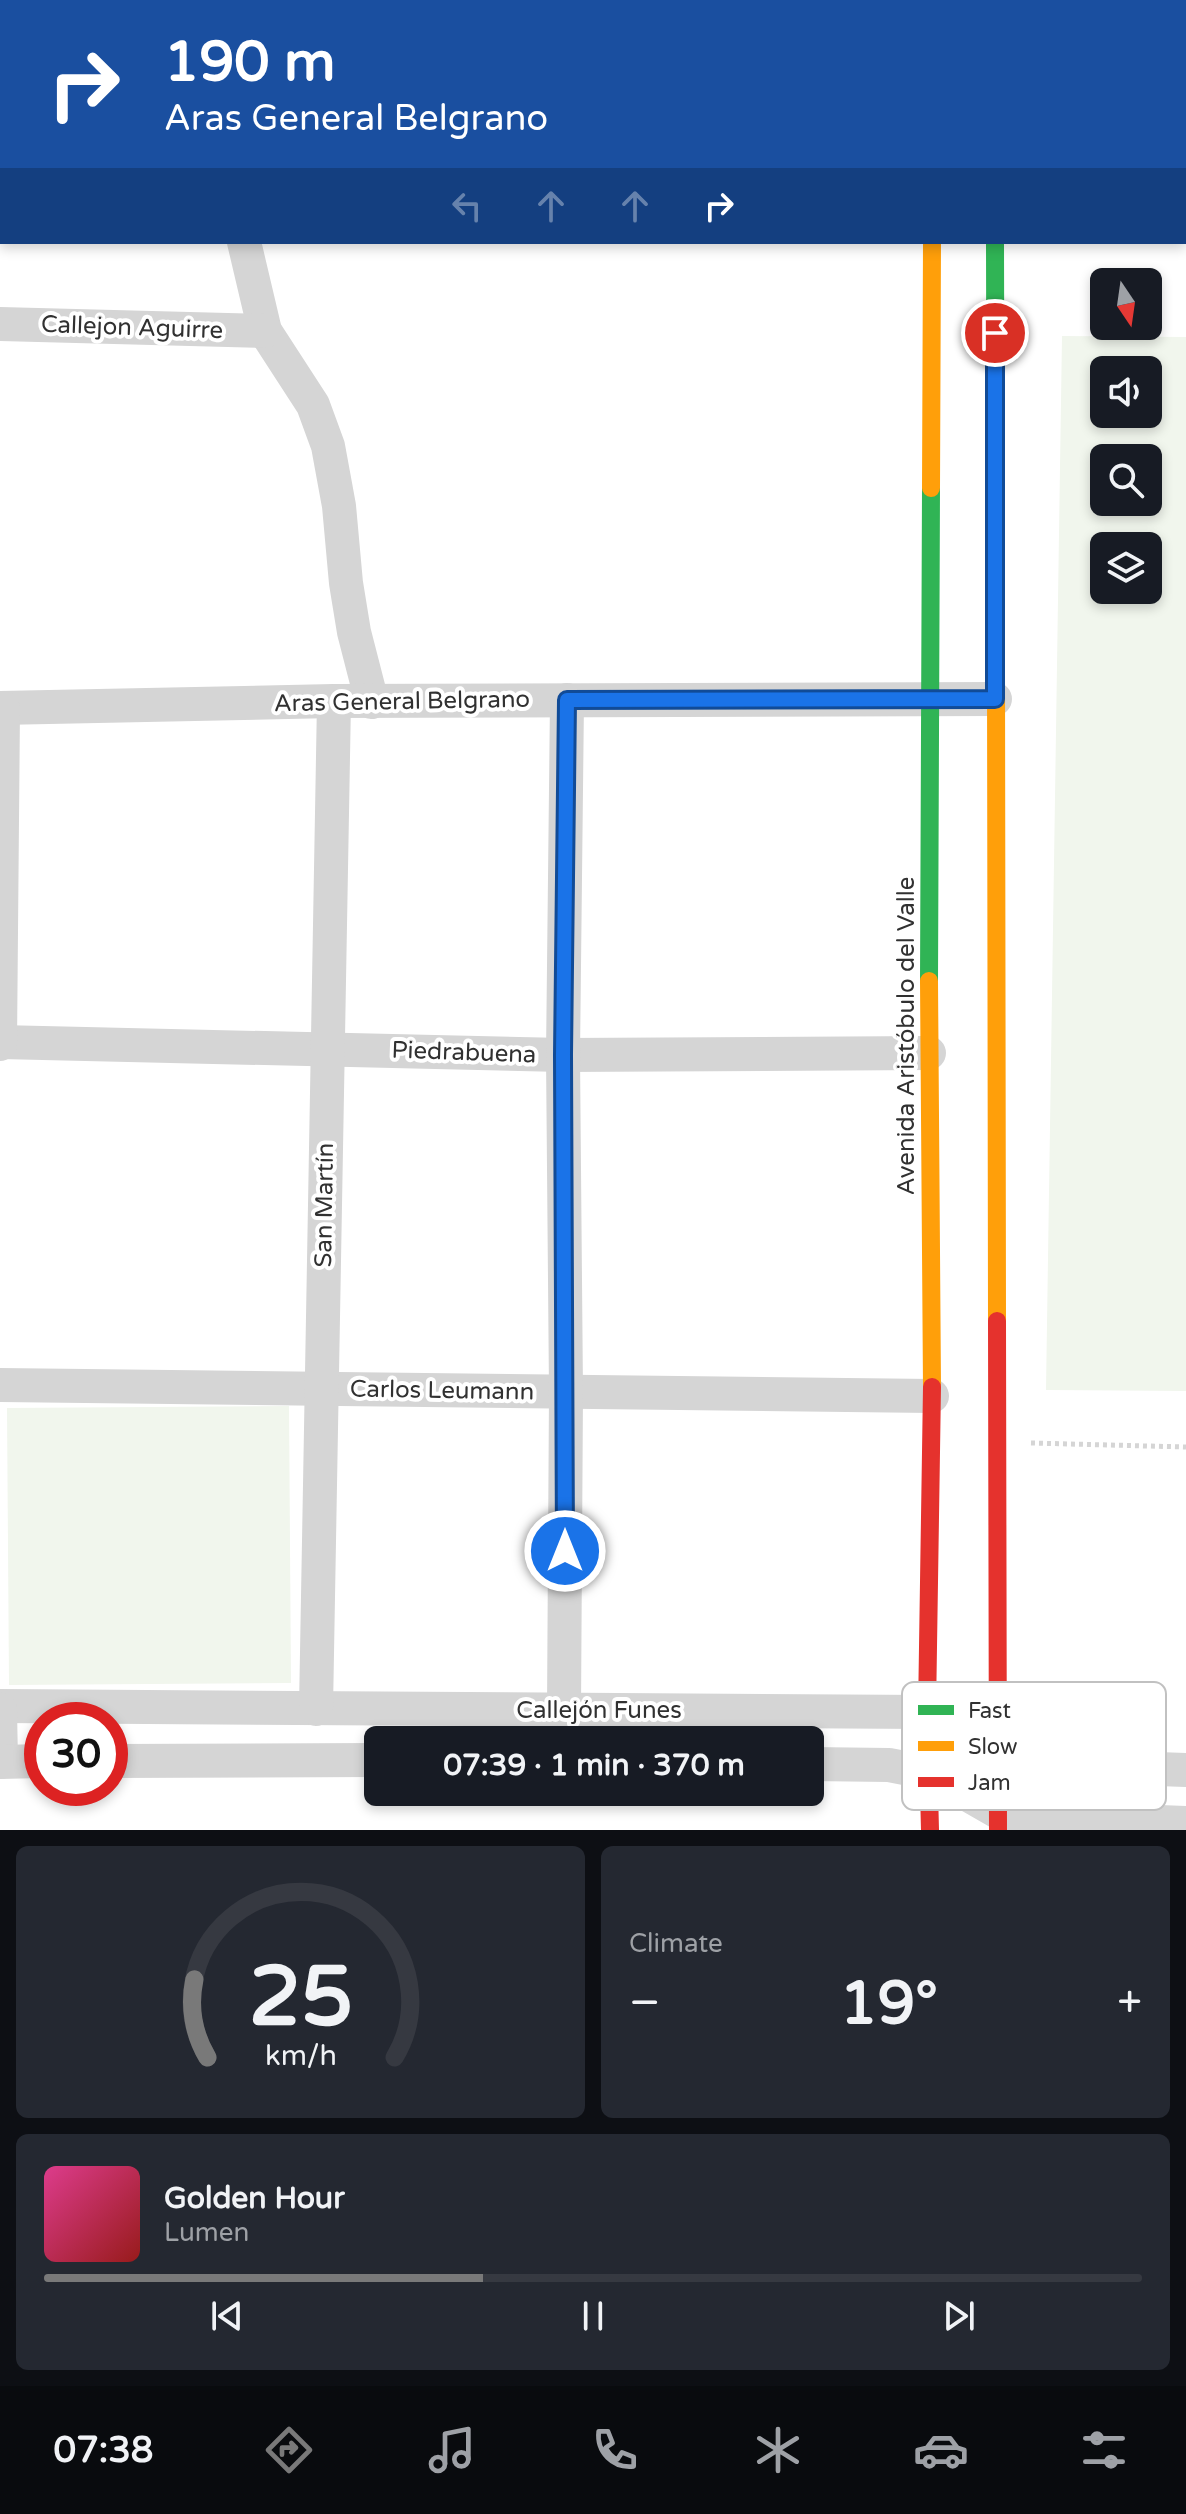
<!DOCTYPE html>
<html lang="en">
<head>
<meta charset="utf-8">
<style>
  :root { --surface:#171b24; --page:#242831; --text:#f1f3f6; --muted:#9ea1a6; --line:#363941; --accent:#797979 }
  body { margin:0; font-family:"Varela Round",sans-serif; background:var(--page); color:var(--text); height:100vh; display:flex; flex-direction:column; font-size:30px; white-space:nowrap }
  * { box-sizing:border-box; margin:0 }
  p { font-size:26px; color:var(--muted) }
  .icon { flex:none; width:44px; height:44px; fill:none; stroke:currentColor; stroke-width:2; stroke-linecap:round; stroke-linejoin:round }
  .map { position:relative; height:1830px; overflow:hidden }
  .details { display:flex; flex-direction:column; gap:16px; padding:16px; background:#0d0f14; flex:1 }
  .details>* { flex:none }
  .hud { position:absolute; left:0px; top:0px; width:1186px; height:244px; box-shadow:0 4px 12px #0003; background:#1a4fa0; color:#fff; overflow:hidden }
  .needle { width:52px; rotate:167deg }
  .fabs { position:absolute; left:1090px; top:268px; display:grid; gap:16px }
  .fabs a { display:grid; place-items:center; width:72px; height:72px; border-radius:12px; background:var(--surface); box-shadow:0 4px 12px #0003; font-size:40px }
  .speed { position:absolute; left:24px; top:1702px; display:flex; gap:16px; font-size:40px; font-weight:700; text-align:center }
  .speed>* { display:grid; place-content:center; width:104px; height:104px; border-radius:50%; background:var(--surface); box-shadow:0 4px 12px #0003; line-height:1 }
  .speed .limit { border:12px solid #d22; background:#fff; color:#111 }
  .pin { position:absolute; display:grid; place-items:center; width:68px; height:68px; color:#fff; margin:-34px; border:4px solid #fff; border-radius:50%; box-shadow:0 2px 8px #0007 }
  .me { position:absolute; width:88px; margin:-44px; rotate:0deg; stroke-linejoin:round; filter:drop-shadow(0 0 6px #0008) }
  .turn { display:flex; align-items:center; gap:28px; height:168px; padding:0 32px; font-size:36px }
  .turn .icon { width:104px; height:104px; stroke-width:2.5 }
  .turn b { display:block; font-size:56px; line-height:68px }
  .lanes { display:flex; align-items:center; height:76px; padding:0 32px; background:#0003; justify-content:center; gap:40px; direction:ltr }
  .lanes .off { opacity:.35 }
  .big { font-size:60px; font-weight:800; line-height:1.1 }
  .details .widget { flex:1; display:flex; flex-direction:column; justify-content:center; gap:12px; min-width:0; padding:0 28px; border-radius:12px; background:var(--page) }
  .details .dial { align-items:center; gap:0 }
  .dial svg { height:208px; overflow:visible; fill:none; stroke:var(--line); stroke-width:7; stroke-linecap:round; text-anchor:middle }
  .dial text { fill:var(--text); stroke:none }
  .song { display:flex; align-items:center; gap:24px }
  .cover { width:96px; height:96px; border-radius:12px; background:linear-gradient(135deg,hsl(330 70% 55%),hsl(0 70% 35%)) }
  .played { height:8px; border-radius:4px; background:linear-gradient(90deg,var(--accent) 40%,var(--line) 40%) }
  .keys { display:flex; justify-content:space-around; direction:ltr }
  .heat { display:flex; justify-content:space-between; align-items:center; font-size:44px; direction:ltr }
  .details .tiles { flex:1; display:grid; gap:16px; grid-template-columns:1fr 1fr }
  .widget:last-child { grid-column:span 2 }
  .trip { position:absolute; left:364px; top:1726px; width:460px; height:80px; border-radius:12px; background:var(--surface); box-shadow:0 4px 12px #0003; font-weight:800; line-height:80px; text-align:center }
  .menu { display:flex; height:128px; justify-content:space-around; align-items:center; background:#090b0e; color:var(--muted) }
  .menu .icon { width:56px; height:56px }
  .menu .active { color:var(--accent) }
  .menu b { font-size:36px; color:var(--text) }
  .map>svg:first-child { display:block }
</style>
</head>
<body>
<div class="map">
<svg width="1186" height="1830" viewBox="0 0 1186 1830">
  <rect width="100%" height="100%" fill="#fff"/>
  <g fill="#f1f6ed" fill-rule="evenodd">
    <path d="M1062 336 1186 337V1391L1046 1390ZM1104 370H1148V414H1104ZM1104 458H1148V502H1104ZM1104 546H1148V590H1104Z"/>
    <path d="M289 1406 291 1683 9 1685 7 1408Z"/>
  </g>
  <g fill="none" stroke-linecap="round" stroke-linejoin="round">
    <path stroke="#d5d5d5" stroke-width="5" stroke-dasharray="4 4" stroke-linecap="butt" d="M1031 1443 1186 1447"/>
    <g stroke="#d5d5d5" stroke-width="34">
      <path d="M215 0V2"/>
      <path d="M0 102H2"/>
      <path d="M244 242 265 331 313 405 328 446 339 506 346 583 354 632 372 702"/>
      <path d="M0 324 265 331"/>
      <path d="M0 708 334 701 995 699"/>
      <path d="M0 1042 563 1055 929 1053"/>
      <path d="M0 1044 3 708"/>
      <path d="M0 1385 932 1396"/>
      <path d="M0 1706 927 1712 999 1749 1047 1765 1186 1770"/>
      <path d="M0 1709 1 1762"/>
      <path d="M316 1709 334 701"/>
      <path d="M564 1710 566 1392 563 1055 567 700"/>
      <path d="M110 1761 378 1760"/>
      <path d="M0 1762 42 1761"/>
      <path d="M810 1764 889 1765 930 1773 998 1812 1030 1817 1186 1823"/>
    </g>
    <g stroke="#30b455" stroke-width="18">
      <path d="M932 0V2"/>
      <path d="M994 0V2"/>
      <path d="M995 242 996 671"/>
      <path d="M929 981 931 488"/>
    </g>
    <g stroke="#ff9f0a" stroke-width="18">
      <path d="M931 488 932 242"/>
      <path d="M996 671 997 1321"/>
      <path d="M929 981 932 1387"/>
    </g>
    <g stroke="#e5322d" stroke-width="18">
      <path d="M997 1321 998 1830"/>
      <path d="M930 1830 927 1712 932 1387"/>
    </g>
  </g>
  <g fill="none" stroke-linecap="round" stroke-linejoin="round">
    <defs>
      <path id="route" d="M565 1551 563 1055 567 700 995 699V333"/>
    </defs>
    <use href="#route" stroke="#114b97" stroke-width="20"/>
    <use href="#route" stroke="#1a73e8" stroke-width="14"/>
  </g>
  <g text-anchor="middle" stroke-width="8" stroke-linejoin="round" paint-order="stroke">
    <g font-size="24" fill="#313131" stroke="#fff">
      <text transform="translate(132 327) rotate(2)" y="8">Callejon Aguirre</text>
      <text transform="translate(402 701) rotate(-1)" y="8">Aras General Belgrano</text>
      <text transform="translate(906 1036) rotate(-90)" y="8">Avenida Aristóbulo del Valle</text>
      <text transform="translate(464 1052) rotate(2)" y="8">Piedrabuena</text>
      <text transform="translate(324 1205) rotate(-89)" y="8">San Martín</text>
      <text transform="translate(442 1390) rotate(1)" y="8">Carlos Leumann</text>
      <text x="599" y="1718">Callejón Funes</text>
    </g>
  </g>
  <rect x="902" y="1682" width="264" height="128" rx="12" fill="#fff" stroke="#c1c1c1" stroke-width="2"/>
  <rect x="918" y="1705" width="36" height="10" fill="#30b455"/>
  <rect x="918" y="1741" width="36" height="10" fill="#ff9f0a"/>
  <rect x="918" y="1777" width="36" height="10" fill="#e5322d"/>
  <g font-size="22" fill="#313131">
    <text x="968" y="1718">Fast</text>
    <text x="968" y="1754">Slow</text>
    <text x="968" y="1790">Jam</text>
  </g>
</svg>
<div class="fabs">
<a><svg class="needle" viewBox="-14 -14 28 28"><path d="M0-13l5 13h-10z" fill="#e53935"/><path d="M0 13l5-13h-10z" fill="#9ea1a6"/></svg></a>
<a><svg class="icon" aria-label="sound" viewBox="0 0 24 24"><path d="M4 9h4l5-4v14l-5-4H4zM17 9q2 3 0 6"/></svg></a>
<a><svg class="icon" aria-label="search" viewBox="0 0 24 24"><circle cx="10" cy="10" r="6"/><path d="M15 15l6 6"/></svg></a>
<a><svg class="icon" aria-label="layers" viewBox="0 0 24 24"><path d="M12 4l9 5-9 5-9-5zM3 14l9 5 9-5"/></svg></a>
</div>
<div class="speed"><div class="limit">30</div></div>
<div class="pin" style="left:995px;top:333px;background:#d93025"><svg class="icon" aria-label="arrive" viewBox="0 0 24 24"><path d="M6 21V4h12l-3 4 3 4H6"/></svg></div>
<svg class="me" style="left:565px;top:1551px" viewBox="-20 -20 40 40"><circle r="17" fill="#1a73e8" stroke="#fff" stroke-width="3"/><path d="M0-11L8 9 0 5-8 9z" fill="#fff"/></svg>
<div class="trip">07:39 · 1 min · 370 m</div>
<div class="hud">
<div class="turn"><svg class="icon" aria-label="right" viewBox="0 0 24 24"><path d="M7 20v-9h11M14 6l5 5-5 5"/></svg><div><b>190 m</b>Aras General Belgrano</div></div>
<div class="lanes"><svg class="icon off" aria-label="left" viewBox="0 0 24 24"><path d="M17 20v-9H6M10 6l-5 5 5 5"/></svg><svg class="icon off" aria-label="ahead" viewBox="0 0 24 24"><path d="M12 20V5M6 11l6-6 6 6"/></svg><svg class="icon off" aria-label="ahead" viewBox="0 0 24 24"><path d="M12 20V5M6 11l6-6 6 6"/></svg><svg class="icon" aria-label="right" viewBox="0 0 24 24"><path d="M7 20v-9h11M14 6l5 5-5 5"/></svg></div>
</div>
</div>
<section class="details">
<div class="tiles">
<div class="widget dial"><svg viewBox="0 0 100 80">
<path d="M14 69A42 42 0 1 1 86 69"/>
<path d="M14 69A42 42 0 0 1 9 39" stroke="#797979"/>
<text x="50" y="56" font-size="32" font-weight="700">25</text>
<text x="50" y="72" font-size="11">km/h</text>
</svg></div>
<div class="widget"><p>Climate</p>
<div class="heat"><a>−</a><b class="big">19°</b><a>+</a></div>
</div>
<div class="widget">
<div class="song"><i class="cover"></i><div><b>Golden Hour</b><p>Lumen</p></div></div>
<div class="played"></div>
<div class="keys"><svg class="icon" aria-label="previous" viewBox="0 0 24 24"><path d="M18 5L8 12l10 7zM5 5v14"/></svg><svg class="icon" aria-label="pause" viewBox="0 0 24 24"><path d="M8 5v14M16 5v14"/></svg><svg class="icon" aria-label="next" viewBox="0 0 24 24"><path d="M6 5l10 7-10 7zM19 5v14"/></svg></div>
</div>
</div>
</section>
<nav class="menu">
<b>07:38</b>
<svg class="icon active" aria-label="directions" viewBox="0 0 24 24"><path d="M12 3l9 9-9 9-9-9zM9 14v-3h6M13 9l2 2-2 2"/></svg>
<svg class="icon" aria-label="music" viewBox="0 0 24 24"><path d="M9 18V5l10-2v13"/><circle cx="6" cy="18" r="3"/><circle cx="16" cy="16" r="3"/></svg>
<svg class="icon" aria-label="phone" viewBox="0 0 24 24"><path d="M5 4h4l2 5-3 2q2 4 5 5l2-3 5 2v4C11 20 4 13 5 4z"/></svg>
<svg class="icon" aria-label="climate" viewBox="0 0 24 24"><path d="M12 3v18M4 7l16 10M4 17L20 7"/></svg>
<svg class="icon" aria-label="car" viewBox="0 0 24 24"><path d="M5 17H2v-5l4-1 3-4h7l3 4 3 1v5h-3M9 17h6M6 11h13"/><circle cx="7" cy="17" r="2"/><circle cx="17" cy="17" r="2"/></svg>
<svg class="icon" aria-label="filters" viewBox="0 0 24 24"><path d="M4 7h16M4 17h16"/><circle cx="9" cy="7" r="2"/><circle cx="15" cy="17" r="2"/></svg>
</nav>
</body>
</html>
